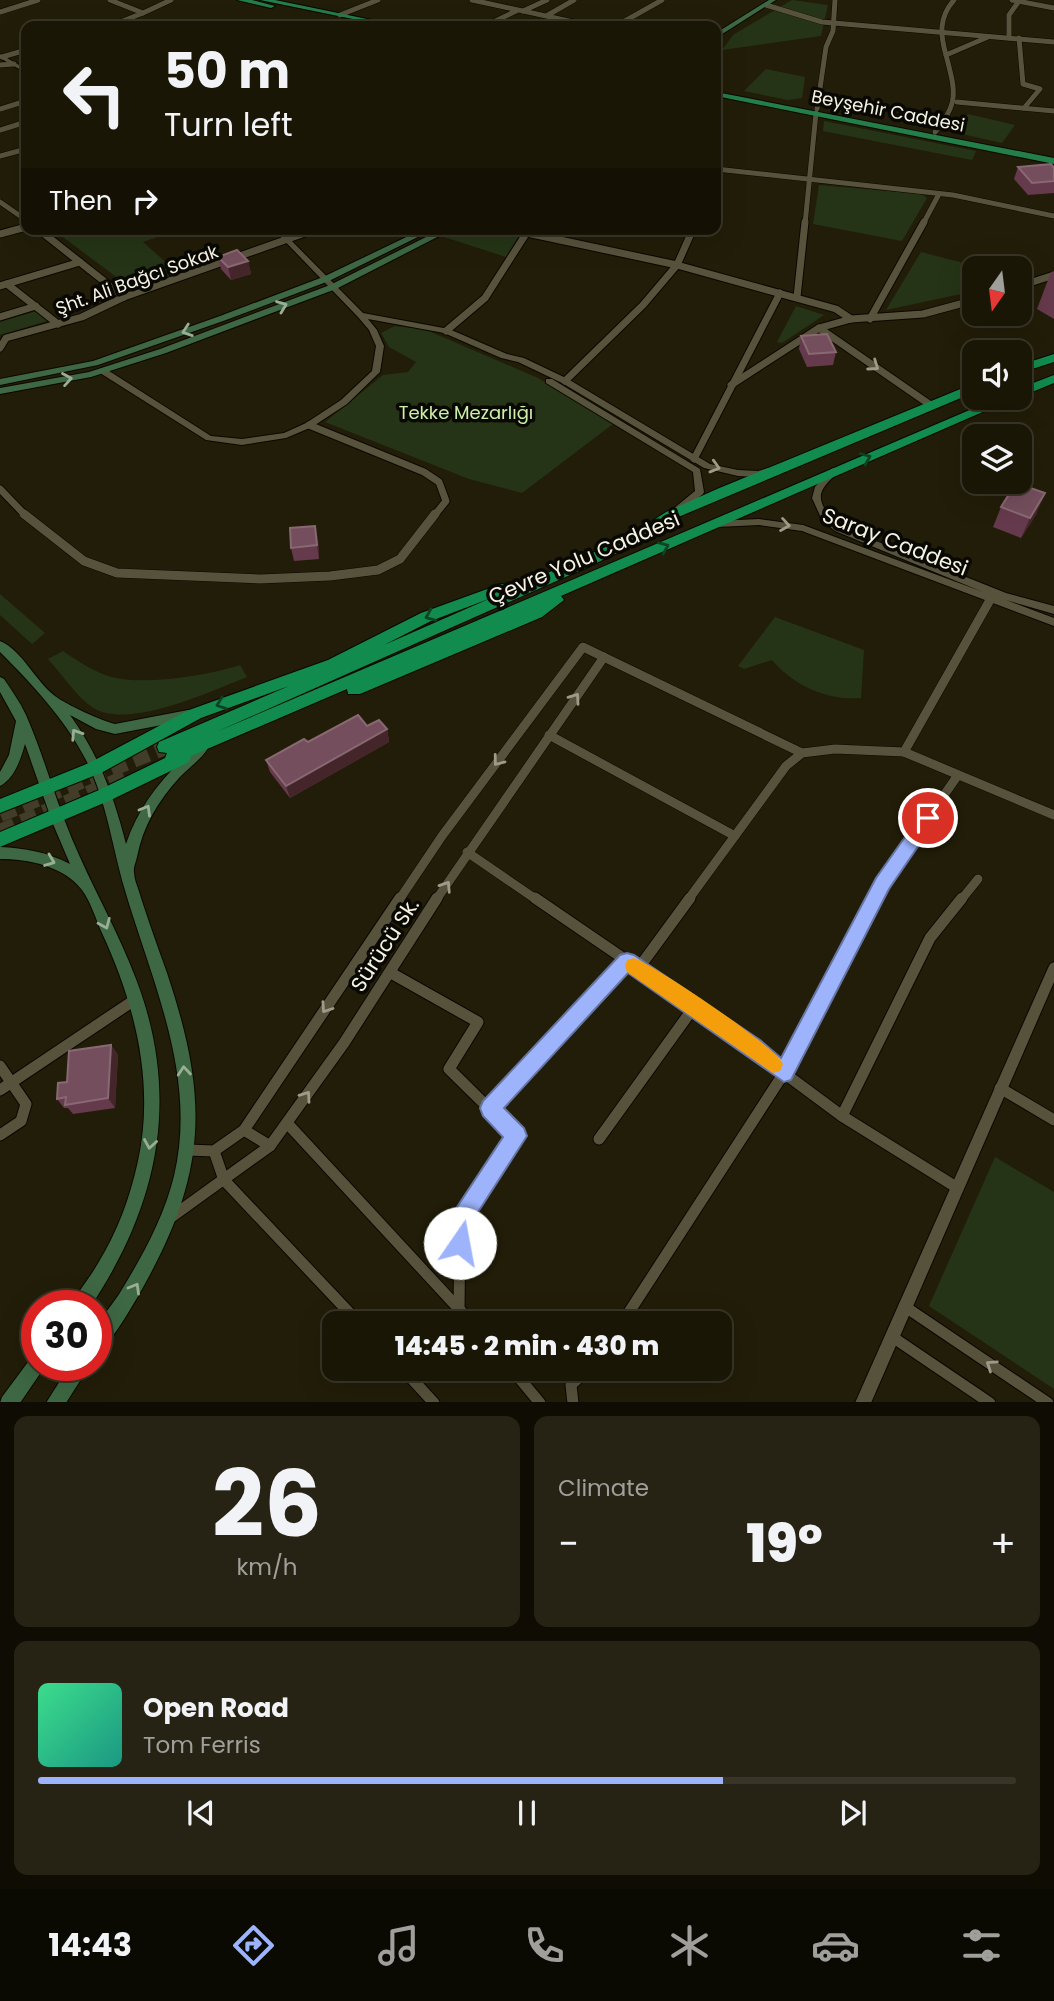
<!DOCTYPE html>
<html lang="en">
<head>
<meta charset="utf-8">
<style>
  :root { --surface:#1a1606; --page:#272314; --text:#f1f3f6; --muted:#9f9f9b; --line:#383528; --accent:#9db4fd }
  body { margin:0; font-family:Poppins,sans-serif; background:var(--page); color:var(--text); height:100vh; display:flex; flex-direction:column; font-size:26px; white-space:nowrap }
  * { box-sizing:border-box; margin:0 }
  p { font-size:23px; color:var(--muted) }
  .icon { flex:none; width:38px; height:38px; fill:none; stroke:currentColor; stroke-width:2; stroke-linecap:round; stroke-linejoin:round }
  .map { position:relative; height:1402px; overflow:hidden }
  .sheet { display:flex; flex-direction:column; gap:14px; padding:14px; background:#0e0c03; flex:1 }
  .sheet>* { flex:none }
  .banner { position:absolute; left:21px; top:21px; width:700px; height:214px; border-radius:14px; box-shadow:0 7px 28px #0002,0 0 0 2px var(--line); background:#1a1606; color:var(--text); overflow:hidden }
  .needle { width:46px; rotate:194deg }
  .buttons { position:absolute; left:962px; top:256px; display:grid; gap:14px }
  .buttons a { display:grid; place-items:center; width:70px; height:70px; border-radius:14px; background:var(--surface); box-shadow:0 7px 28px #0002,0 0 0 2px var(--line); font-size:35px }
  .speed { position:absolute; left:21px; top:1290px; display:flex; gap:14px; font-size:35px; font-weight:700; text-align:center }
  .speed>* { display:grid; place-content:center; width:91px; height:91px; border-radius:50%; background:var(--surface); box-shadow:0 7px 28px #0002,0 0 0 2px var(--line); line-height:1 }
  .speed .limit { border:10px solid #d22; background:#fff; color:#111 }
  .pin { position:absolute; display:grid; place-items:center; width:60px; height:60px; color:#fff; margin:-30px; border:4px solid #fff; border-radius:50%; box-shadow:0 2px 7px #0007 }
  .me { position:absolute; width:77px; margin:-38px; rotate:12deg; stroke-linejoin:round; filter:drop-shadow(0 0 5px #0008) }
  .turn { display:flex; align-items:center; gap:24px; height:147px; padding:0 28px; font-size:32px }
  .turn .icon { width:91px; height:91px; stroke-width:2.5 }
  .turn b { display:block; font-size:49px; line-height:60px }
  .then { display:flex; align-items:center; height:66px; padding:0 28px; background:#0003; gap:14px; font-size:26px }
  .big { font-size:52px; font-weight:800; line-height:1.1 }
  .sheet .tile { flex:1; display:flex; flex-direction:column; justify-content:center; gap:10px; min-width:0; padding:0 24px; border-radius:14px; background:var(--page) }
  .sheet .dial { align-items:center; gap:0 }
  .dial b { font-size:91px; line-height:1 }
  .song { display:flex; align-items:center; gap:21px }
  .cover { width:84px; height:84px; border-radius:10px; background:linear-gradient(135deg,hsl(150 70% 55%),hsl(170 70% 35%)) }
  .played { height:7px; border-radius:4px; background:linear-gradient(90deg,var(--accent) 70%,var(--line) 70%) }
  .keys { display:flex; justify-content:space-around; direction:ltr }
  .heat { display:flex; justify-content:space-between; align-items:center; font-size:38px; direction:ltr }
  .sheet .tiles { flex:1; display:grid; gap:14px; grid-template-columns:1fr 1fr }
  .tile:last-child { grid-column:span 2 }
  .trip { position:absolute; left:322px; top:1311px; width:410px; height:70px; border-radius:14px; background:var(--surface); box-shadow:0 7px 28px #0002,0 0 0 2px var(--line); font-weight:800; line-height:70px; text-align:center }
  .tab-bar { display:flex; height:112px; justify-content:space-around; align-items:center; background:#0a0902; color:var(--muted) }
  .tab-bar .icon { width:49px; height:49px }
  .tab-bar .on { color:var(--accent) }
  .tab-bar b { font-size:32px; color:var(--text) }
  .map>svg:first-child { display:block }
</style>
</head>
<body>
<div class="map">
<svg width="1054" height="1403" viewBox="0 0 1054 1403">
  <rect width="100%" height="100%" fill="#221d08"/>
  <g fill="#253416">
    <path d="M792 0 828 5 821 36 722 50 733 35Z"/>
    <path d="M766 69 805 77 802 98 788 100 744 91Z"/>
    <path d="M968 114 1015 125 1002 143 953 132 954 127Z"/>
    <path d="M824 121 976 151 972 160 823 131Z"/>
    <path d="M819 185 921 194 927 198 902 241 813 224Z"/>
    <path d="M52 229H181L143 242 179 274 134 290Z"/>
    <path d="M458 229H523L506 257 444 237Z"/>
    <path d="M921 252 983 268H975V291L886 310Z"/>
    <path d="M796 306 824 315 782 343 777 342Z"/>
    <path d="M36 311 47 321 0 335V322Z"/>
    <path d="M395 326 424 329 538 378 613 424 522 493 469 479 325 422 383 375 408 372 416 362 389 347 381 333Z"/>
    <path d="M0 594 45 633 32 644 0 615Z"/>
    <path d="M775 617 864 650 861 698C827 701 793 685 772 660L744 669 738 666Z"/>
    <path d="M63 651C79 662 97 674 116 678 148 685 210 675 240 665L247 677C211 691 127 731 92 707 76 696 62 674 48 659Z"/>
    <path d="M995 1157 1054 1192V1389L929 1306Z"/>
  </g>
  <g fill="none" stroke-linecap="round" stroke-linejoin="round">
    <g stroke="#423d29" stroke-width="16" stroke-dasharray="16 8" stroke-linecap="butt">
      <path d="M0 814 165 747"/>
      <path d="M0 832 129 776"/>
    </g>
    <defs>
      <g id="minor-far3">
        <path d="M110 0 143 13 110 26"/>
        <path d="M472 0 592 26"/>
        <path d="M1012 0 1054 8"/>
        <path d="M766 5 822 22 1054 42"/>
        <path d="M523 11 547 0"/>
        <path d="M0 12 38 0"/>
        <path d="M143 13 171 0"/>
        <path d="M340 15 378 0"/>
        <path d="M548 15 574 0"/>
        <path d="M485 26 516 11"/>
        <path d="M616 26 662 0"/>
        <path d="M1009 38V15L1019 1"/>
        <path d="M1019 38 1023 84 1040 89 1024 108"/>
        <path d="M946 55C940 34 939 17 954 0"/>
        <path d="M2 57 26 50"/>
        <path d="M0 65 14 64"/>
        <path d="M957 102 1054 111"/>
        <path d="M0 109 26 101"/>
        <path d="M817 109 826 47 833 31 835 0"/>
        <path d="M0 130 26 122"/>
        <path d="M935 132C960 103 955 90 946 55L988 37"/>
        <path d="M0 156 26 149"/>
        <path d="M716 169 953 195 1054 216"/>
        <path d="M0 202 26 220"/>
        <path d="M805 224 816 113"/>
        <path d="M923 224 939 194"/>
      </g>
      <g id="minor-far2">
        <path d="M38 229 124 297"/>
        <path d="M527 233 677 265 836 309 851 319"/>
        <path d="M0 234 26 227"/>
        <path d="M7 284 58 324"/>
        <path d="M0 286 80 262"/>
        <path d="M1020 286 1054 275"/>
        <path d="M797 297 805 222"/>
        <path d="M0 317 36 306"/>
        <path d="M870 319 924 222"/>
        <path d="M819 328 929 404"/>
        <path d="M446 331 485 298 529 229"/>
        <path d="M0 348 6 338 82 317 124 297 316 229"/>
        <path d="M565 381 643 305 677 265 693 229"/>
        <path d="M731 385 819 328 851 319 923 314 975 300"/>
        <path d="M309 425 424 472 439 482 446 501 434 516"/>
        <path d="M694 459 780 293"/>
        <path d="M0 489 26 516"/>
      </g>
      <g id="minor-far1">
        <path d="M24 514 84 561 117 573 260 579 330 576 378 570 400 559 435 514"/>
        <path d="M549 735 735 836"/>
        <path d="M904 752 990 600"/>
        <path d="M467 852 537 900"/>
        <path d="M399 900 442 836 583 647 802 753"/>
        <path d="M436 900 604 657"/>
        <path d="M688 900 786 766 802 753 835 749 904 752 1054 815"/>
        <path d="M874 900 883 883 958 775"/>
        <path d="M961 900 978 879"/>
      </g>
      <g id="minor">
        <path d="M535 898 753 1047 784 1073 875 898"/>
        <path d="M638 969 690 898"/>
        <path d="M391 973 478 1022 449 1069 517 1136 460 1220 459 1311"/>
        <path d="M0 1066 26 1104 21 1121 0 1135"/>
        <path d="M1000 1088 1054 1120"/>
        <path d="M0 1090 136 999"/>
        <path d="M490 1109 627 961"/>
        <path d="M842 1116 930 938 962 898"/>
        <path d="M287 1123 472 1323"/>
        <path d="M244 1130 270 1146"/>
        <path d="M599 1139 694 1007"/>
        <path d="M187 1150 214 1151 244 1130 400 898"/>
        <path d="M214 1151 224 1180 359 1323"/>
        <path d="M170 1218 270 1146 344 1043 437 898"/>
        <path d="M904 1306 1048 1403"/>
        <path d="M622 1323 784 1073 842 1116 956 1187"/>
        <path d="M891 1336 990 1403"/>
        <path d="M402 1368 434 1403"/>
        <path d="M511 1368 540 1403"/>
        <path d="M573 1403 571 1385 589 1368"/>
      </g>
      <g id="tertiary">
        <path d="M0 54 26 69V73L0 58Z"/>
        <path d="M273 229H280L363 313 449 329 507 354 524 358 568 379 710 464 738 470 758 471 768 468 772 471 771 473 758 477 738 476 704 468 562 383 518 362 501 358 444 333 368 319 377 330 384 346 380 372 347 404 312 427 286 438 242 445 206 440 100 373V369H106L211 436 242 439 284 433 306 423 341 400 372 371 376 346 369 330 358 317Z"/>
        <path d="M546 379H552L700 469 704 492 703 494 679 513H673L671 511 673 509 695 491 693 472 546 383Z"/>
        <path d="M834 468 838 471C834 477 827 482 823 489 815 503 831 518 841 527L1006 593 1054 606V614L1006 600 1054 618V626L802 531 759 525 717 527 712 524 717 521 759 519 803 525 983 592 835 531 822 520 812 498 815 487 831 469Z"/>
        <path d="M1054 962V982L871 1403H855L1048 968 1050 964Z"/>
      </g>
      <g id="secondary">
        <path d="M769 0H776L716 38V33Z"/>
        <path d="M423 229H434L329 281 226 320 98 365 0 385V379L93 361 220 316 323 277Z"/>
        <path d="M442 229H453L336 289 166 353 91 377 0 394V388L89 372 160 349 330 285Z"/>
        <path d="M0 641C23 651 35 681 55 696 65 704 102 721 115 724L188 710 192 712 194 715 192 718 188 720 115 734 96 729 70 715C99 755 114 797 126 844 140 802 166 774 198 744H206L208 748C201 760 188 768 179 778 158 801 143 826 137 857 136 862 133 868 134 872 134 880 139 890 141 898 149 923 158 948 167 973 207 1093 209 1167 147 1280 139 1295 110 1347 96 1353 96 1345 94 1334 97 1327 103 1314 114 1303 121 1291 143 1255 164 1217 174 1176 198 1076 151 980 124 887 112 845 106 799 86 760 65 719 32 684 0 652Z"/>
        <path d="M0 677 4 679C12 691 20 702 26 715 44 756 55 799 72 839 92 887 118 931 136 979 181 1097 159 1203 91 1306H71C78 1291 89 1279 97 1265 117 1233 130 1198 138 1161 155 1083 135 1004 102 933 96 920 91 902 82 890 64 866 28 859 0 859V847C25 848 47 852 70 864L53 824 25 744C21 759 14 779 0 786V772L9 755 16 721 0 692Z"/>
        <path d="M37 1355V1365H46L20 1403H0L2 1397 31 1358Z"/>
        <path d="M70 1365H90L66 1403H46Z"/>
      </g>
      <g id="primary">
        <path d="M237 0H252L275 6 271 8Z"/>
        <path d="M260 0H275L401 26H387Z"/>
        <path d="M716 92 1054 158V164L716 96Z"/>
      </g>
      <g id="trunk">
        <path d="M1054 354V362L1020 373V365Z"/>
        <path d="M1054 375V383L1020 397V388Z"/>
        <path d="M975 383V392L676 518 636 544 588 567 216 732 1000 397H1017L561 596 564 600 542 617 360 694H348L347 689 191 756 189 762 111 800 0 847V832L99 790 165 758 167 753 159 752 157 747 159 742 289 686 201 718 101 773 0 813V799L89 763 189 710 328 660 421 613 501 584 506 585 507 591 626 538 666 512 717 489ZM491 598 384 645 431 621Z"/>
      </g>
    </defs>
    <use href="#minor-far3" stroke="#0b0700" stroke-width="6"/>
    <use href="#minor-far2" stroke="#0b0700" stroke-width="9"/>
    <use href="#minor-far1" stroke="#0b0700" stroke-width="10"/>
    <use href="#minor" stroke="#0b0700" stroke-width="13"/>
    <use href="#tertiary" stroke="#0b0700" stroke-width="2"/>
    <use href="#secondary" stroke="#0b0700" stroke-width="2"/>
    <use href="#primary" stroke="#0b0700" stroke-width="2"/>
    <use href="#trunk" stroke="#0b0700" stroke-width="2"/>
    <use href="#minor-far3" stroke="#57523c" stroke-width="5"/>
    <use href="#minor-far2" stroke="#57523c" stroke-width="7"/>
    <use href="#minor-far1" stroke="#57523c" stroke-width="9"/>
    <use href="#minor" stroke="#57523c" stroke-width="11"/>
    <use href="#tertiary" fill="#57523c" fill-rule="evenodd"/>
    <use href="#secondary" fill="#3d6843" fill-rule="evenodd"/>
    <use href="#primary" fill="#237e49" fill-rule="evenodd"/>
    <use href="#trunk" fill="#128c4e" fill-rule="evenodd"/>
  </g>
  <g fill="#653a4c">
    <path d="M1018 167 1054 168V193L1028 195 1014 179Z"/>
    <path d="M218 257 248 261 251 274 231 280 221 269Z"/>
    <path d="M1054 271V319L1037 309 1051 272Z"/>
    <path d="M801 336 836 352 833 365 807 367 799 349Z"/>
    <path d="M1001 507 1037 513 1021 538 993 527Z"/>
    <path d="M318 539 319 559 294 561 291 548Z"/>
    <path d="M367 726 387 729 389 742 290 798 270 772 266 760 308 742Z"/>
    <path d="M111 1045 118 1055 115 1108 73 1114 68 1108H64L57 1099Z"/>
  </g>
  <g fill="#44262a">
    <path d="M248 261 251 274 231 280 228 267Z"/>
    <path d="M1045 493 1037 513 1021 538 1030 518Z"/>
    <path d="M315 526 318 539 319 559 317 545Z"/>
    <path d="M387 729 389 742 290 798 286 786Z"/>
    <path d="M111 1045 118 1055 115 1108 108 1098Z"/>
  </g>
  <g fill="#744e5c" stroke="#886872" stroke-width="2">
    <path d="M1051 164 1054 168V181L1032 183 1018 167Z"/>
    <path d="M237 250 248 261 228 267 218 257Z"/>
    <path d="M827 334 836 352 809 354 801 336Z"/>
    <path d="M1016 483 1045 493 1030 518 1001 507Z"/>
    <path d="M315 526 317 545 291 548 290 528Z"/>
    <path d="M358 715 367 726 379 720 387 729 286 786 266 760 304 739 308 742Z"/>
    <path d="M111 1045 108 1098 65 1105 66 1097 57 1099 58 1083 67 1082 69 1051Z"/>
  </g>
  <defs><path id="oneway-chevron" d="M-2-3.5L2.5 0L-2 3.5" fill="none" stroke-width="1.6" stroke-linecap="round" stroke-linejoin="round" transform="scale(1.75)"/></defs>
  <g stroke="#99ae94">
    <use href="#oneway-chevron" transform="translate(282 306) rotate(-21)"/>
    <use href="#oneway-chevron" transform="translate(187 331) rotate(161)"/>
    <use href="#oneway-chevron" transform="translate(67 379) rotate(-10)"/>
    <use href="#oneway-chevron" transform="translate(76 734) rotate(-123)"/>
    <use href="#oneway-chevron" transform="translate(146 810) rotate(-60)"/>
    <use href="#oneway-chevron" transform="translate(50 861) rotate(21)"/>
    <use href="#oneway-chevron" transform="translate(105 924) rotate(67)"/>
    <use href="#oneway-chevron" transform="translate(184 1071) rotate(-95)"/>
    <use href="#oneway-chevron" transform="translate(150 1144) rotate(99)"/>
    <use href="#oneway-chevron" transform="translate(135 1288) rotate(-60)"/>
  </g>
  <g stroke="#9e9a88">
    <use href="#oneway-chevron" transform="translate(874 366) rotate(35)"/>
    <use href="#oneway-chevron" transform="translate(715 467) rotate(16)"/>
    <use href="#oneway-chevron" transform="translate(785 525) rotate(9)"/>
    <use href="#oneway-chevron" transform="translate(575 698) rotate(-55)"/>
    <use href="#oneway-chevron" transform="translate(498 761) rotate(127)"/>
    <use href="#oneway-chevron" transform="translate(446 886) rotate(-57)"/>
    <use href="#oneway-chevron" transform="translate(326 1008) rotate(124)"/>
    <use href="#oneway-chevron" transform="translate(306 1096) rotate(-55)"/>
    <use href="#oneway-chevron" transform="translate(991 1365) rotate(-146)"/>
  </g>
  <g stroke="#0d4324">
    <use href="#oneway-chevron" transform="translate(866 458) rotate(-23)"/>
    <use href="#oneway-chevron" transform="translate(664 547) rotate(-22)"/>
    <use href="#oneway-chevron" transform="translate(430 616) rotate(157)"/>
    <use href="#oneway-chevron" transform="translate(221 704) rotate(160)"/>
  </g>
  <path fill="#9db4fd" stroke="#6675a4" stroke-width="2" d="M928 811 934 813 936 818 934 823 889 889 791 1080 784 1082 628 973 504 1108 524 1128 527 1136 471 1223V1243L468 1251 460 1254 452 1251C447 1239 448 1224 453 1213L503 1137 483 1116 480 1108 483 1101 620 955 627 953 634 955 760 1040 781 1058 876 878 922 813Z"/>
  <path fill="#f59e0b" d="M634 958C656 966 775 1046 783 1064L780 1071 773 1073 627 972 625 966 627 960Z"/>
  <g text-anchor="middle" stroke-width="7" stroke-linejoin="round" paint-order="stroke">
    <g font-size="18" fill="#f5f3e5" stroke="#090802">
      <text transform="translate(888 111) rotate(11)" y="6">Beyşehir Caddesi</text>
      <text transform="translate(137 280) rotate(-20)" y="6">Şht. Ali Bağcı Sokak</text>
    </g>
    <g font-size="18" fill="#cbf0a9" stroke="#090802">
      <text x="466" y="419">Tekke Mezarlığı</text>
    </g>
    <g font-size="21" fill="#f5f3e5" stroke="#090802">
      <text transform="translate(895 542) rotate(21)" y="7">Saray Caddesi</text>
      <text transform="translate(584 558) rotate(-23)" y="7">Çevre Yolu Caddesi</text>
      <text transform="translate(385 945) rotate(-57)" y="7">Sürücü Sk.</text>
    </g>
  </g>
</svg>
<div class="buttons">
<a><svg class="needle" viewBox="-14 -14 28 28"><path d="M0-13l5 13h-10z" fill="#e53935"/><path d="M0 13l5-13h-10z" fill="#9f9f9b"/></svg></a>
<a><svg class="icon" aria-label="sound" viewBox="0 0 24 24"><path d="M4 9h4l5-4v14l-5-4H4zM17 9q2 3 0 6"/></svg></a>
<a><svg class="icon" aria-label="layers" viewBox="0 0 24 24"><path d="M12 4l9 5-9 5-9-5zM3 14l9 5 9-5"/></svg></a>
</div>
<div class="speed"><div class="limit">30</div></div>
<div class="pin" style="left:928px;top:818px;background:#d93025"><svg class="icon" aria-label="arrive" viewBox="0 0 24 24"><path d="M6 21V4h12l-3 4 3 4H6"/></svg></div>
<svg class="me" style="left:460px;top:1243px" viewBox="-20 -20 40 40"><circle r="19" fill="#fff"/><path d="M0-13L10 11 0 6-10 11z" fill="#9db4fd"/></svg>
<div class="trip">14:45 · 2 min · 430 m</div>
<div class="banner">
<div class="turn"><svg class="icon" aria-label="left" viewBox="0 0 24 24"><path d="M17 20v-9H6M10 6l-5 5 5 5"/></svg><div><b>50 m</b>Turn left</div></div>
<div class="then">Then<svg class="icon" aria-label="right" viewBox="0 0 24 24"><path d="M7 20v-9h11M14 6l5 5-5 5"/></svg></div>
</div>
</div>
<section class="sheet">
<div class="tiles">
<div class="tile dial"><b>26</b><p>km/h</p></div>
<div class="tile"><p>Climate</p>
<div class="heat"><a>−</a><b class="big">19°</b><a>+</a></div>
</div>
<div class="tile">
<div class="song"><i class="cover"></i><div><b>Open Road</b><p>Tom Ferris</p></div></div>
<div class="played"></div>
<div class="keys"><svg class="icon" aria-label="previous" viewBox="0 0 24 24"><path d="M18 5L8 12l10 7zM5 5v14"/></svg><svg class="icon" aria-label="pause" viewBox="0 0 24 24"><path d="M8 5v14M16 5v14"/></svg><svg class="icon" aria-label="next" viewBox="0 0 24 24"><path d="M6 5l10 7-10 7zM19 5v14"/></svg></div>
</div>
</div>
</section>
<nav class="tab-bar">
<b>14:43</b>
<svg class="icon on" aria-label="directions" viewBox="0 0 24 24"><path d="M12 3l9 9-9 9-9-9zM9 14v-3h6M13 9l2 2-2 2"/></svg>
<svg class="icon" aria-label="music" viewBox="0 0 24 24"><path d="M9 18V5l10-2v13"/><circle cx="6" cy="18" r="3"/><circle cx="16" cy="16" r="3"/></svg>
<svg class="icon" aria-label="phone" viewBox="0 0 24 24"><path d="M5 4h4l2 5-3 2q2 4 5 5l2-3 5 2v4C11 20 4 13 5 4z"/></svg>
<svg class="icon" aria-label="climate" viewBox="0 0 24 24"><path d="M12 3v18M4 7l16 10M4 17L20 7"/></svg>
<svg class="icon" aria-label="car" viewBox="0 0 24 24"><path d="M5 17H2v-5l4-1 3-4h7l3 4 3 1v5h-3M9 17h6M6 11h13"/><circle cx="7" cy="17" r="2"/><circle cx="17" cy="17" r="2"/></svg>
<svg class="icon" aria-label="filters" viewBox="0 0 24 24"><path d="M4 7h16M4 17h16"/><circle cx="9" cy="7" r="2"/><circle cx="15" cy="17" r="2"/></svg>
</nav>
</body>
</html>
